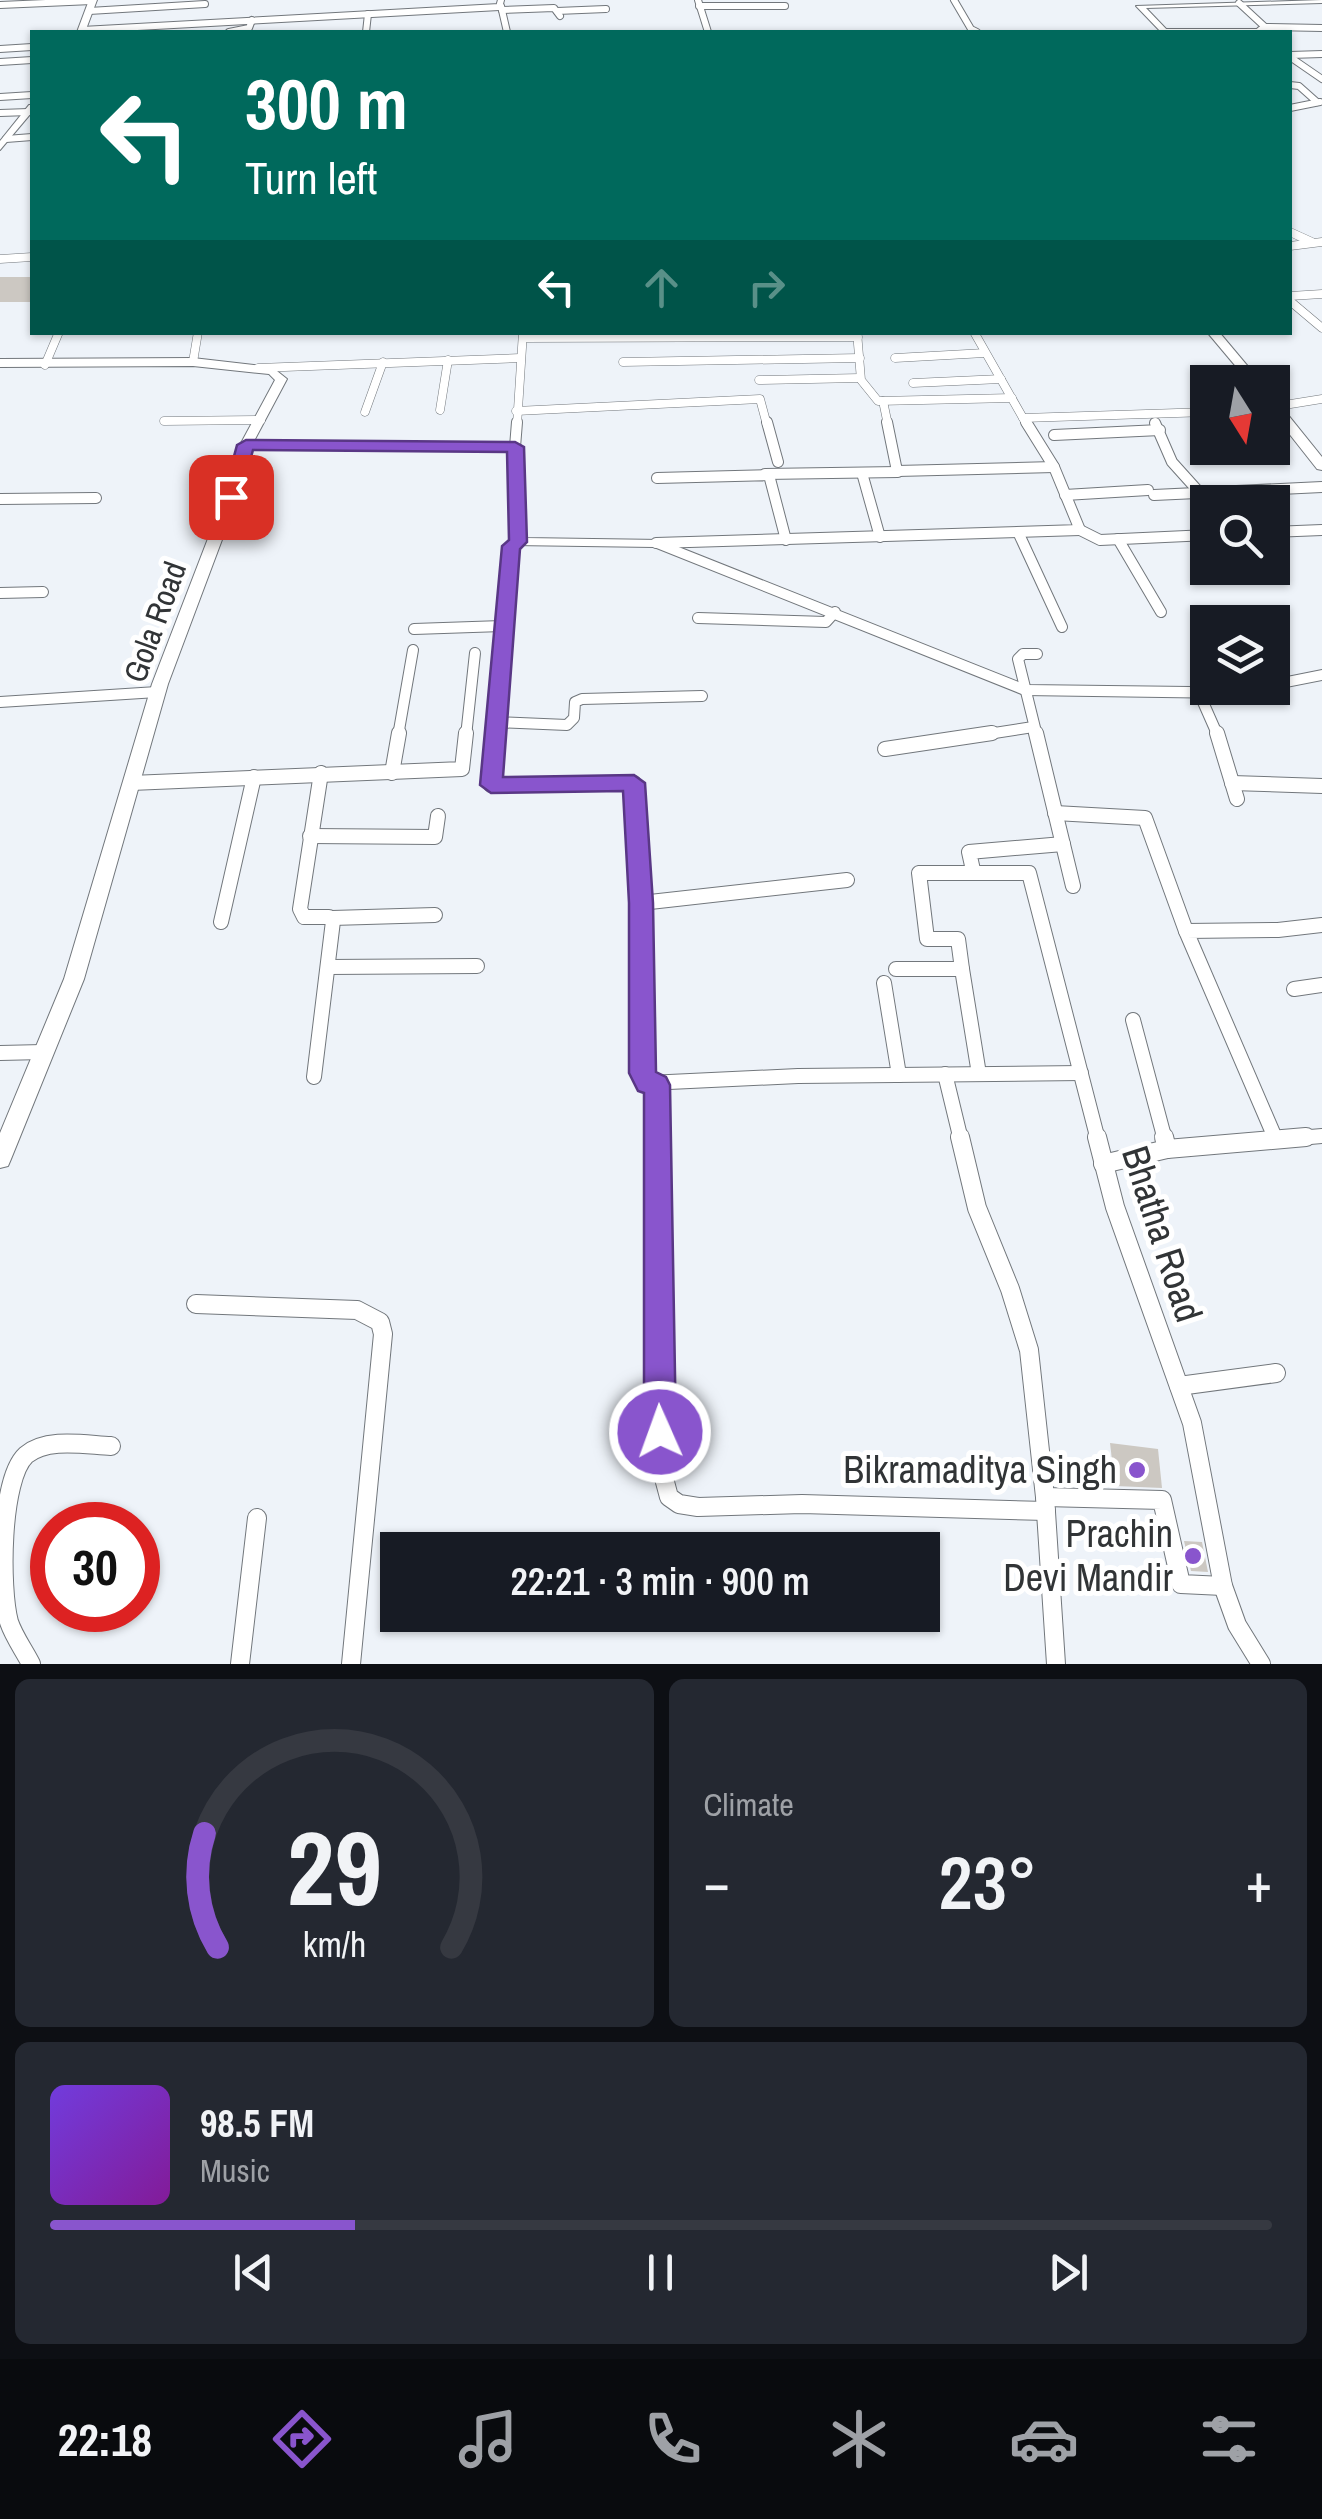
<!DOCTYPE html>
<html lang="en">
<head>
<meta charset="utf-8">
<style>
  :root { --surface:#171b24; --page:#242831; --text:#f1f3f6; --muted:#9ea1a6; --line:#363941; --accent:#8955cd }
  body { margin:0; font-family:"Archivo Narrow",sans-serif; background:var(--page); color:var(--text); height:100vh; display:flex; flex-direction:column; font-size:38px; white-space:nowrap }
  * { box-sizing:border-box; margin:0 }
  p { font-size:32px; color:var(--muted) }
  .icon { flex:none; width:55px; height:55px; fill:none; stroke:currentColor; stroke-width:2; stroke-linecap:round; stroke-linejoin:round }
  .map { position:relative; height:1664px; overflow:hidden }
  .side { display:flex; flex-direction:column; gap:15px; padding:15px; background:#0d0f14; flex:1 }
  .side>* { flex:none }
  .hud { position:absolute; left:30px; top:30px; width:1262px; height:305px; border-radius:0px; box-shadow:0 2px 8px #0004; background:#00695c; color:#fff; overflow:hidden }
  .needle { width:65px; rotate:169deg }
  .tools { position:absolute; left:1190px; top:365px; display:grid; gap:20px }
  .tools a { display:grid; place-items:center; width:100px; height:100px; border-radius:0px; background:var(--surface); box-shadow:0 2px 8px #0004; font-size:50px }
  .speed { position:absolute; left:30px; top:1502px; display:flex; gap:20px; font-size:50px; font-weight:700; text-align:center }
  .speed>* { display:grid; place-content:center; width:130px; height:130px; border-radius:50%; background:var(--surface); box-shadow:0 2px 8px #0004; line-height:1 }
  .speed .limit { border:15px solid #d22; background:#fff; color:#111 }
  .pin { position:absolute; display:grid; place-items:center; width:85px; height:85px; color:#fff; margin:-42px; border-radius:20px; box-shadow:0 5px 15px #0006 }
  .me { position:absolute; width:110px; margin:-55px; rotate:358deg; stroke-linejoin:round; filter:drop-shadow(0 0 8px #0008) }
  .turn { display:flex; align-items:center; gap:35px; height:210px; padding:0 50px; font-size:45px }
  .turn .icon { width:130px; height:130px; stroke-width:2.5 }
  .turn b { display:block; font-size:70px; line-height:85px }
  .lanes { display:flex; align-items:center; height:95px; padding:0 50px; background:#0003; justify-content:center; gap:50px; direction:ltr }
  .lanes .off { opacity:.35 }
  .big { font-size:75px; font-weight:600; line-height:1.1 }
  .side .tile { flex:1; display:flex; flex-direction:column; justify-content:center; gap:15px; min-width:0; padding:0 35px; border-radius:15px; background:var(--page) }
  .side .dial { align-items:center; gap:0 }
  .dial svg { height:260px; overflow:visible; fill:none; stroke:var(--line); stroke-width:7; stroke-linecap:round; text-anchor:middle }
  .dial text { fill:var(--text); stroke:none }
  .song { display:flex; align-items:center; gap:30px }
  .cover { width:120px; height:120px; border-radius:15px; background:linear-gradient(135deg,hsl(260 70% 55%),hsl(290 70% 35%)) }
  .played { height:10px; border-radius:5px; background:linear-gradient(90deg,var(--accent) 25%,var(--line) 25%) }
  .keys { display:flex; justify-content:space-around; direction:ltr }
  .heat { display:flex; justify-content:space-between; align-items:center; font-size:55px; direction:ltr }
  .side .tiles { flex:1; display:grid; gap:15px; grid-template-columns:1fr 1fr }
  .tile:last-child { grid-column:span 2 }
  .trip { position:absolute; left:380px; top:1532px; width:560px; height:100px; border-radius:0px; background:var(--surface); box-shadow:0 2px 8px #0004; font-weight:600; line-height:100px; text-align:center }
  .tab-bar { display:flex; height:160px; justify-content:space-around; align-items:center; background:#090b0e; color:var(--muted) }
  .tab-bar .icon { width:70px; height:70px }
  .tab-bar .selected { color:var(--accent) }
  .tab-bar b { font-size:45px; color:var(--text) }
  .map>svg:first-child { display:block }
</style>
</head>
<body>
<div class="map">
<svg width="1322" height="1664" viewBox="0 0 1322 1664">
  <rect width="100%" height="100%" fill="#eef3f9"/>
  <g fill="#ccc8c2">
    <rect x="0" y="277" width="32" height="25"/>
    <path d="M1110 1443 1158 1449 1162 1488 1115 1486Z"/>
    <path d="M1184 1541 1202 1542 1208 1572 1191 1571Z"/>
  </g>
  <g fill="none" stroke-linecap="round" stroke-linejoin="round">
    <defs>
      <g id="minor-far4">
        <path d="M698 0 708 32"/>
        <path d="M954 0 971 29 977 32"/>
        <path d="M1239 3 1265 27 1260 30"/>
        <path d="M0 5 92 1"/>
        <path d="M501 6 507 32"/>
        <path d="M699 6H785"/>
        <path d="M502 10 554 8 560 16"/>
        <path d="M89 11 205 4"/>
        <path d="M557 11 606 9"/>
        <path d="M1265 27 1322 28"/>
        <path d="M82 30 499 7 501 0"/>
        <path d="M229 32 249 28 252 20"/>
        <path d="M366 32 368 14"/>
        <path d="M1165 32H1260"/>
        <path d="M0 49 32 47"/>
        <path d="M1290 55 1322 54"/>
        <path d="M1290 57 1322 79"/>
        <path d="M0 62 32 60"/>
        <path d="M1290 85 1299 86 1317 102"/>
        <path d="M0 97 32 95"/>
        <path d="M1290 108 1320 102"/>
        <path d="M0 113 29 112"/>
        <path d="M6 139 32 137"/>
      </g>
      <g id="minor-far3">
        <path d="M1290 232 1312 242"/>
        <path d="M1290 246 1322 242"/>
        <path d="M0 259 32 257"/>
        <path d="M1290 296 1322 294"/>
        <path d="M1290 301 1322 328"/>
        <path d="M857 332 861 380 878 401 1012 398"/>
        <path d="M974 332 1023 418"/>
        <path d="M523 338 858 337"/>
        <path d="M895 358 985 353"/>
        <path d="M193 362 198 332"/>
        <path d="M623 362 860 358"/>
        <path d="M45 365 59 332"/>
        <path d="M258 368 520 358"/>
        <path d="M759 380 860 378"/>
        <path d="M913 383 1001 379"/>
        <path d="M883 401 888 425"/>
        <path d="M1272 407 1322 399"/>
        <path d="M440 410 448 360"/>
        <path d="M516 411 760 399 767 425"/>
        <path d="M365 412 383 362"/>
        <path d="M164 421 261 420"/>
        <path d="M517 425 523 332"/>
        <path d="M1027 425 1023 418 1208 412"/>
      </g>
      <g id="minor-far2">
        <path d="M767 422 778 462"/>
        <path d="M887 422 897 471 1054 467"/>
        <path d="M1155 423 1172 462 1199 492"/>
        <path d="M1054 435 1160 430"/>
        <path d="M515 447 517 422"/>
        <path d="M862 473 880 537"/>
        <path d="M765 474 898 472"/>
        <path d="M657 478 769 475 786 540"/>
        <path d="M1065 495 1148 490"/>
        <path d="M1154 495 1322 487"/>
        <path d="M0 499 96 498"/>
        <path d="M1080 530 1100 540 1208 535"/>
        <path d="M1018 532 1062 627"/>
        <path d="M1272 532 1322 530"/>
        <path d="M1118 539 1161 612"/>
        <path d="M656 543 1080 530 1054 467 1026 422"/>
        <path d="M0 593 43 592"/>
        <path d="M698 618 826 622 835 612"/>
        <path d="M414 629 502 626"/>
        <path d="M1199 693 1218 736"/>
        <path d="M0 702 157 692"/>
        <path d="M494 722 567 725 574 718 575 702 582 699 702 696"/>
        <path d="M398 736 413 650"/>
        <path d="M466 736 475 653"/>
        <path d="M495 736 511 546 518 542"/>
        <path d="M975 736 1033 727"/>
        <path d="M1037 736 1018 659 1023 654H1037"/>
      </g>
      <g id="minor-far1">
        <path d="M495 733 491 785 634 783 641 903 642 1073 648 1083 798 1076 1081 1073"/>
        <path d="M1036 733 1073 886"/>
        <path d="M1217 733 1237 799"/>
        <path d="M885 749 992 733"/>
        <path d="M392 773 399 733"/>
        <path d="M131 783 462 769 466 733"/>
        <path d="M1232 783 1322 786"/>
        <path d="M1055 813 1145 818 1186 931"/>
        <path d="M310 836 435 837 438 816"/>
        <path d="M973 870 969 852 1063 844"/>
        <path d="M641 903 847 880"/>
        <path d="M332 918 435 915"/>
        <path d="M221 922 254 777"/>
        <path d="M328 967 477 966"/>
        <path d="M896 969H962L979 1074"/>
        <path d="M962 969 958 939H927L919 873H1029L1098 1140"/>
        <path d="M884 983 899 1075"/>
        <path d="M1294 989 1322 985"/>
        <path d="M1133 1020 1165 1140"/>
        <path d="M0 1053 43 1052"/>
        <path d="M945 1074 961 1140"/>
        <path d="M314 1077 333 921 329 917H304L300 909 321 773"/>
        <path d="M657 1140V1085"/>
        <path d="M1276 1140 1186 931 1278 930 1322 925"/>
        <path d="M1276 1140 1322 1136"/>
      </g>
      <g id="minor">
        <path d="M657 1137 656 1325 661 1467 669 1497 679 1504 698 1507 802 1504 1046 1511"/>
        <path d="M960 1137 977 1208 1010 1289 1029 1350 1045 1497 1056 1664"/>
        <path d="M1097 1137 1115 1207 1192 1423 1223 1586 1237 1625 1261 1664"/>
        <path d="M1164 1137 1167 1149"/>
        <path d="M1103 1164 1167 1149 1306 1137"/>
        <path d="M196 1304 357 1310 380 1322 383 1334 351 1664"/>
        <path d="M1179 1386 1276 1373"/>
        <path d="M1045 1497 1162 1500 1181 1584 1223 1586"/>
        <path d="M31 1664C24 1650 14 1637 9 1622 0 1589 0 1479 26 1455 47 1437 86 1445 111 1446"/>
        <path d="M240 1664 257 1518"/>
      </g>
      <g id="tertiary">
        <path d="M89 0H97L85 32H77Z"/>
        <path d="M1322 0V3L1146 8 1169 32H1161L1136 6Z"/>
        <path d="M29 105H32V112L0 150V141Z"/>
        <path d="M1207 332H1219L1261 382H1249Z"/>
        <path d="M193 358 272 367 287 379 254 441 520 444 525 538 661 540 1026 685 1272 688V680L1322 670V680L1231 698 1024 695 654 547 513 545 509 451 251 449 238 497 168 684 84 979 11 1159 8 1166 0 1168V1133L64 979 152 684 224 497 240 445 275 380 269 374 193 366 0 367V359Z"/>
        <path d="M1272 399 1276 400 1322 457V470L1317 469 1272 412Z"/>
      </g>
    </defs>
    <use href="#minor-far4" stroke="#72777c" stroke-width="8"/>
    <use href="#minor-far3" stroke="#72777c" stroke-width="9"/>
    <use href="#minor-far2" stroke="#72777c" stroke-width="12"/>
    <use href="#minor-far1" stroke="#72777c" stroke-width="16"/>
    <use href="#minor" stroke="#72777c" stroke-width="20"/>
    <use href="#tertiary" stroke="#72777c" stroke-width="2"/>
    <use href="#minor-far4" stroke="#fff" stroke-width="6"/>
    <use href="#minor-far3" stroke="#fff" stroke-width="8"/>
    <use href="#minor-far2" stroke="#fff" stroke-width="10"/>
    <use href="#minor-far1" stroke="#fff" stroke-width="14"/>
    <use href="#minor" stroke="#fff" stroke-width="18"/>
    <use href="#tertiary" fill="#fff" fill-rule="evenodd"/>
  </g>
  <path fill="#8955cd" stroke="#593785" stroke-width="2.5" d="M246 440 515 442 524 447 527 542 520 549 503 777 634 775 645 783 653 903 656 1072 666 1077 670 1085 676 1432 671 1443 660 1448 648 1443 644 1432V1093L638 1091 629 1073V903L623 791 491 793 480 785 502 546 509 540 507 452 253 450 240 497 225 500 223 497 237 445Z"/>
  <g fill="#8955cd" stroke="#fff" stroke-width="4">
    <circle cx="1137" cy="1470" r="10"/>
    <circle cx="1193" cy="1556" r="10"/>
  </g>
  <g text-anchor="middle" stroke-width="10" stroke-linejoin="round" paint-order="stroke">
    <g font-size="32" fill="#313436" stroke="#fff">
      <text transform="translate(155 622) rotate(-70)" y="11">Gola Road</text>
    </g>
    <g font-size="38" fill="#313436" stroke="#fff">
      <text transform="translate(1162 1234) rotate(72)" y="13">Bhatha Road</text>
    </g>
    <g font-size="38" fill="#313436" stroke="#fff" text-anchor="end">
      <text x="1117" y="1483">Bikramaditya Singh</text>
      <text x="1173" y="1547">Prachin<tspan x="1173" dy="44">Devi Mandir</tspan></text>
    </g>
  </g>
</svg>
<div class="tools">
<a><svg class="needle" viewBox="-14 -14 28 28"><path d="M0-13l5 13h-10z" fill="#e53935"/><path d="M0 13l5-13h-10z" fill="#9ea1a6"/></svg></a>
<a><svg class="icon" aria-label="search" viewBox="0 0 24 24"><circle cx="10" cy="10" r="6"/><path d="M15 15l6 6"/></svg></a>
<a><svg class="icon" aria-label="layers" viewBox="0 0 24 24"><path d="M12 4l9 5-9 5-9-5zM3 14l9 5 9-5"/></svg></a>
</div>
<div class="speed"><div class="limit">30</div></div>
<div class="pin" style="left:231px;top:497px;background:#d93025"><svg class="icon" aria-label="arrive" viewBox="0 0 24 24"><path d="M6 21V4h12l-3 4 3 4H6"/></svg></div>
<svg class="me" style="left:660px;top:1432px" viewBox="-20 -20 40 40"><circle r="17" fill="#8955cd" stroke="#fff" stroke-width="3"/><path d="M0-11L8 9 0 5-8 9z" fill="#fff"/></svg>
<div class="trip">22:21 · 3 min · 900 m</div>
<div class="hud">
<div class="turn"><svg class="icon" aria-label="left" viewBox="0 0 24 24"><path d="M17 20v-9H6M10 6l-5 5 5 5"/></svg><div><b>300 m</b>Turn left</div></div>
<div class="lanes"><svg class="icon" aria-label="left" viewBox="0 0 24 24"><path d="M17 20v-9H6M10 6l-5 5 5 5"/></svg><svg class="icon off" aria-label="ahead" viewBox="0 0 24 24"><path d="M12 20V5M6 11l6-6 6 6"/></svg><svg class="icon off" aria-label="right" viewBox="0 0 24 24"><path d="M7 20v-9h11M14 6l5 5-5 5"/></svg></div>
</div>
</div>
<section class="side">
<div class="tiles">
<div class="tile dial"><svg viewBox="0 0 100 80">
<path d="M14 69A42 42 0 1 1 86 69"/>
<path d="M14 69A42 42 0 0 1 10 34" stroke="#8955cd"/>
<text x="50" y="56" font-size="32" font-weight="700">29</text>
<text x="50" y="72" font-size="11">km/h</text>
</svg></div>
<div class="tile"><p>Climate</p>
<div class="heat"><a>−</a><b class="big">23°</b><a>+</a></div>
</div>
<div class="tile">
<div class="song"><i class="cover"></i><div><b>98.5 FM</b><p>Music</p></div></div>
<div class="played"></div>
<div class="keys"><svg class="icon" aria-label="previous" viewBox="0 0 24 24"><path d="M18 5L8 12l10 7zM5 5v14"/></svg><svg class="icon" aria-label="pause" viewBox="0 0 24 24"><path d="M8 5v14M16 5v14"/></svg><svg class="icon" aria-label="next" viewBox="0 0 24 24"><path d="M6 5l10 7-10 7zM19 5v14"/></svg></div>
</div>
</div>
</section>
<nav class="tab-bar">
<b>22:18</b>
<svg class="icon selected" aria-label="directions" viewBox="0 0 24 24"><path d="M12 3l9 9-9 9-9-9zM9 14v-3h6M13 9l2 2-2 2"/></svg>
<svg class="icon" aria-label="music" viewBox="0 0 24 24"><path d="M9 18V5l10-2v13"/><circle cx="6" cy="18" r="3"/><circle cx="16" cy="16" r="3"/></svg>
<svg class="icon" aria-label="phone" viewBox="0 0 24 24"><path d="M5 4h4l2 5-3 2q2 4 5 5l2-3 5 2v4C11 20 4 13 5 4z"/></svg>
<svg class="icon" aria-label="climate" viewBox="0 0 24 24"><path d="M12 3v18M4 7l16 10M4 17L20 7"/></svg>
<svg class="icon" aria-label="car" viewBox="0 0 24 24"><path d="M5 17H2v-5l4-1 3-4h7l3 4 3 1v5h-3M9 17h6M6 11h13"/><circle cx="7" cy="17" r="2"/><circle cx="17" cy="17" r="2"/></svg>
<svg class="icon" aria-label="filters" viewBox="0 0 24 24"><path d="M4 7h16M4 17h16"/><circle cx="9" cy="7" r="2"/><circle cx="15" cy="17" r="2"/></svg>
</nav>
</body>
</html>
